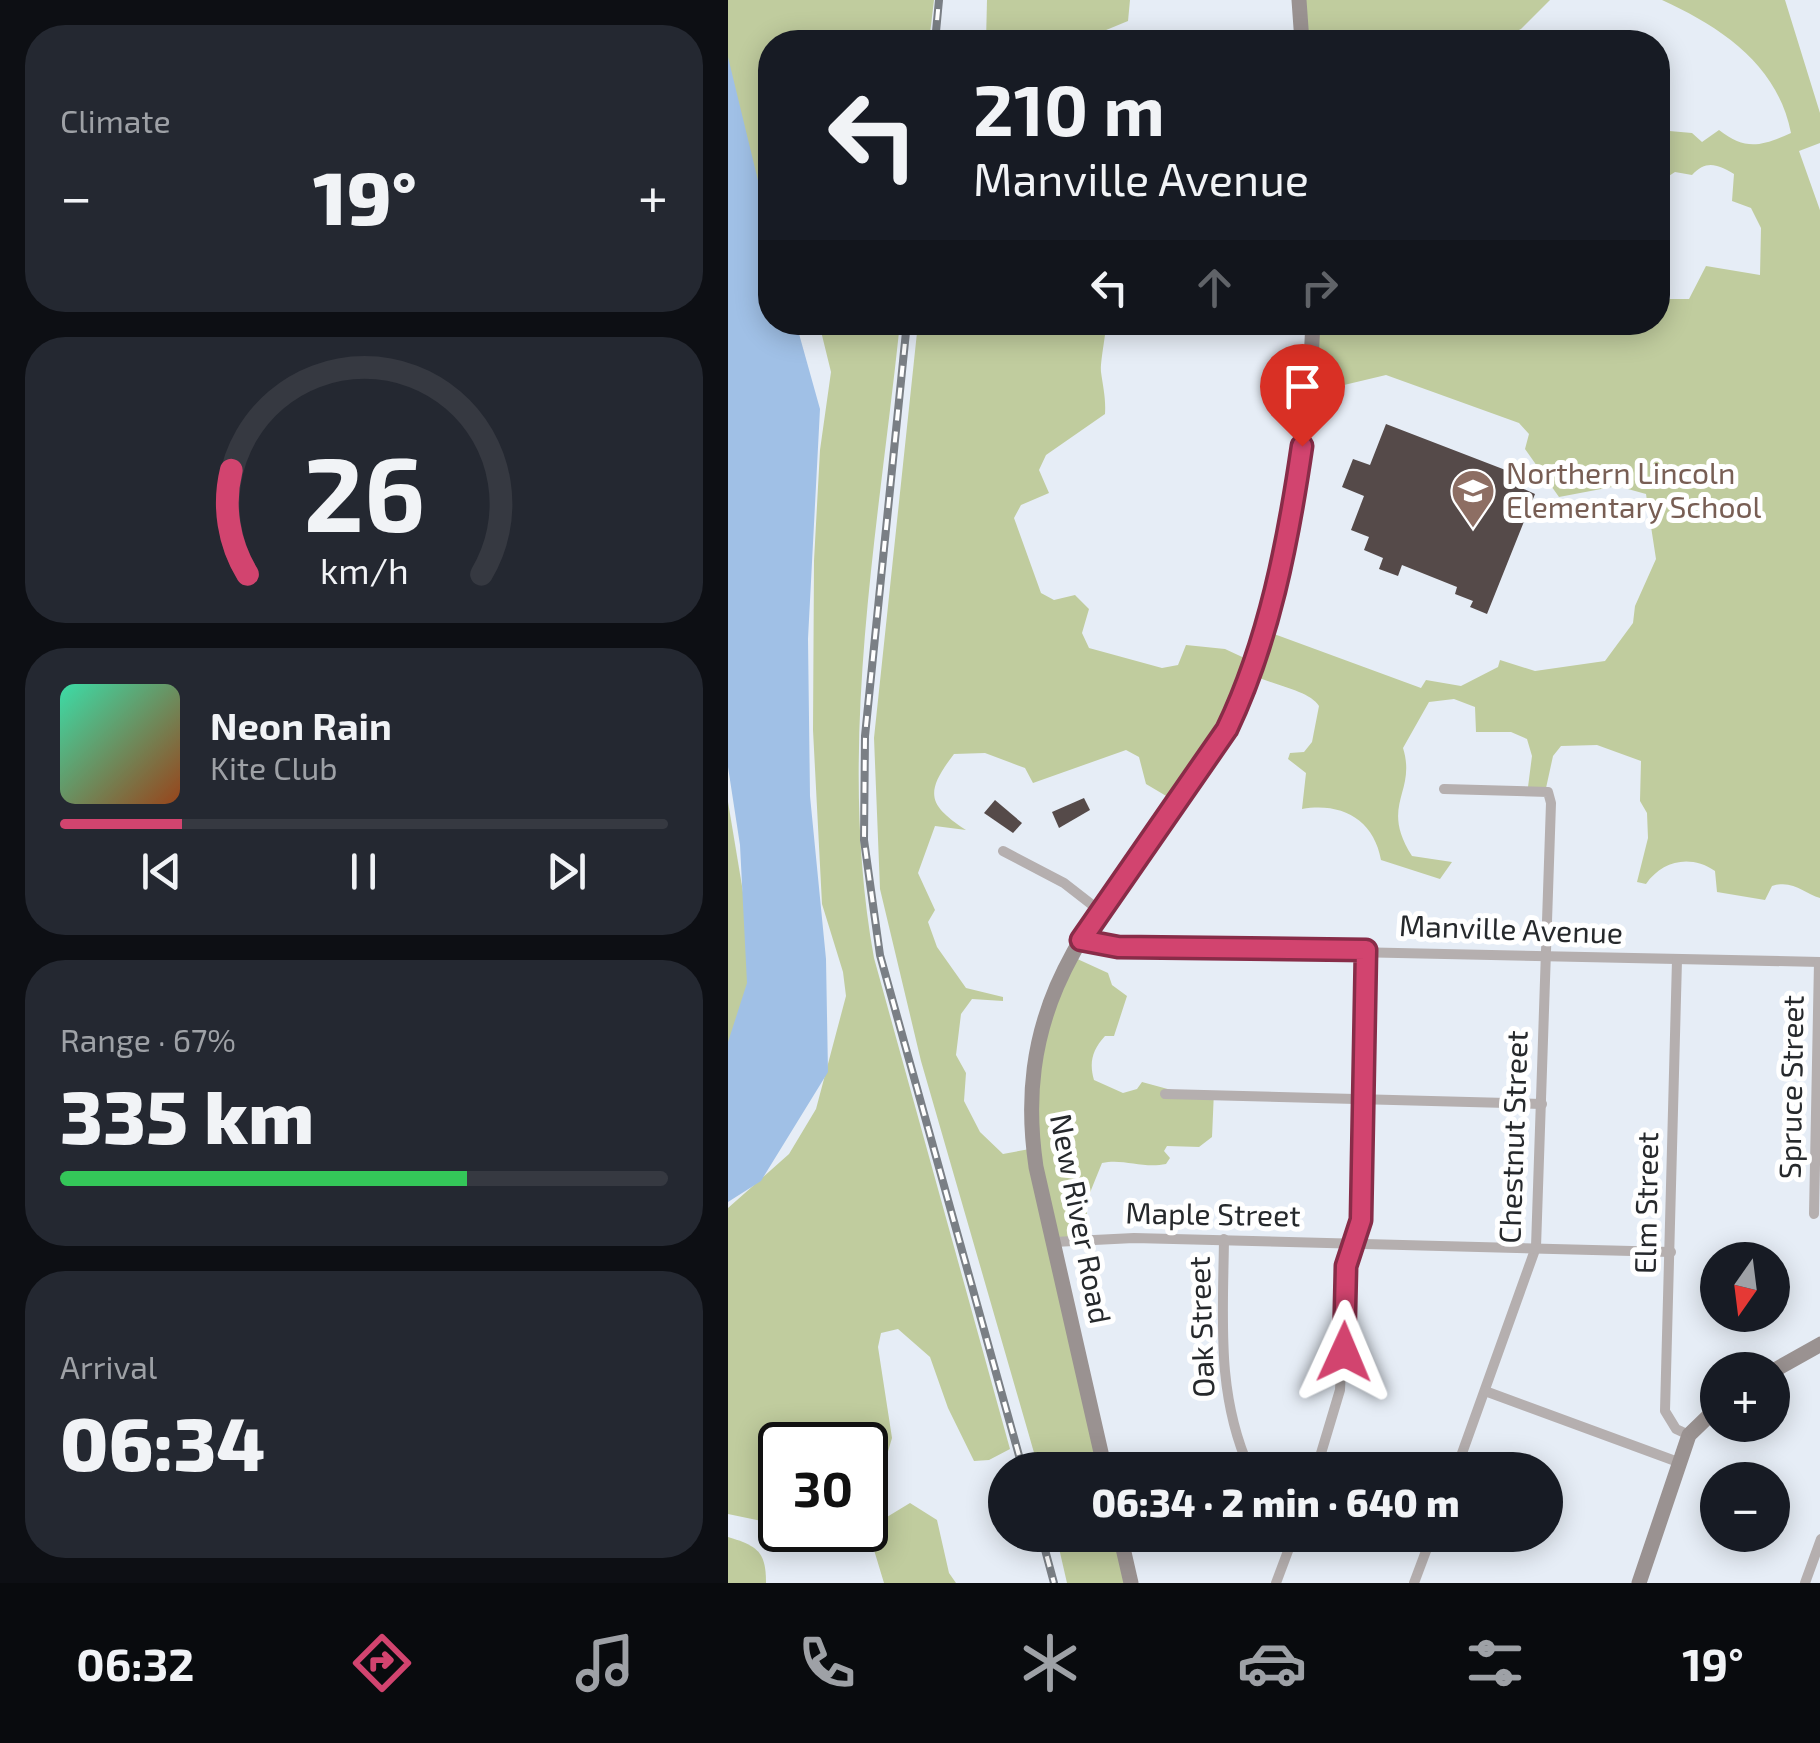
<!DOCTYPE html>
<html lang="en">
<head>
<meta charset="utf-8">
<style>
  :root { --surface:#171b24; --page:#242831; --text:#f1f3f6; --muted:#9ea1a6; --line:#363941; --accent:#d2446f }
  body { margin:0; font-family:"Exo 2",sans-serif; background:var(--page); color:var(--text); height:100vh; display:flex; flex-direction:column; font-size:38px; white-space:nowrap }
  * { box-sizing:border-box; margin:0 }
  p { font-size:32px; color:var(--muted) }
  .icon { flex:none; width:55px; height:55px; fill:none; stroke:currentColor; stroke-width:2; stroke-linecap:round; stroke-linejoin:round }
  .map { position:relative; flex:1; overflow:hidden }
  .sheet { display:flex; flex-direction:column; gap:25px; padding:25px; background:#0d0f14; width:728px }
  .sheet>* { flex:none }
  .guide { position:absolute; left:30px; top:30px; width:912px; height:305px; border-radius:40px; box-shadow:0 5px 25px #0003; background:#171b24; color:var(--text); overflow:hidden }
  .needle { width:65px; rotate:194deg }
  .controls { position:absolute; left:972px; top:1242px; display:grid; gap:20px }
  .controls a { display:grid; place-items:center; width:90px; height:90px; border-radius:50%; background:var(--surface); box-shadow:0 5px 25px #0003; font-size:50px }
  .speed { position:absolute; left:30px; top:1422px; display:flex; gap:20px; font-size:50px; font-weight:700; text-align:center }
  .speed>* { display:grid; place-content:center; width:130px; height:130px; border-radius:50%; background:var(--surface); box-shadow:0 5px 25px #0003; line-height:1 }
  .speed .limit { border:5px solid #111; border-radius:15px; background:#fff; color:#111 }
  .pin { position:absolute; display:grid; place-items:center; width:85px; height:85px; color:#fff; margin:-102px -42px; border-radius:50% 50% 50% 0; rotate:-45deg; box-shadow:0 0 10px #0007 }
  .pin .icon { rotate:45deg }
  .me { position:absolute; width:110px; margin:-55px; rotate:1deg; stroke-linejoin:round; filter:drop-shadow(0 0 8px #0008) }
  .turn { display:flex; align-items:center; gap:35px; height:210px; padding:0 50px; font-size:45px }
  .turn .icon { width:130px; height:130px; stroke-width:2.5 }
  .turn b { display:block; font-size:70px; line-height:85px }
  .lanes { display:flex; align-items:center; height:95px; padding:0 50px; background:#0003; justify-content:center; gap:50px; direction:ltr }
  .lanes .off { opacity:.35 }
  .big { font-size:75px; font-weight:800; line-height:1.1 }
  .sheet .tile { flex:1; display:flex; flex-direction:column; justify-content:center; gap:15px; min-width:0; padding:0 35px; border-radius:40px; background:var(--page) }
  .sheet .dial { align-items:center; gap:0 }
  .dial svg { height:260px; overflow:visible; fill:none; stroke:var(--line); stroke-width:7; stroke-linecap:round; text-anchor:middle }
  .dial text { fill:var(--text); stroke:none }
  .song { display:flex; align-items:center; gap:30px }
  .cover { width:120px; height:120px; border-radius:15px; background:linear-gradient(135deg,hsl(160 70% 55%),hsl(20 70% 35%)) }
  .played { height:10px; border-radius:5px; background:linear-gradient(90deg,var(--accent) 20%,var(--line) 20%) }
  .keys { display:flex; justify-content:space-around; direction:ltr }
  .heat { display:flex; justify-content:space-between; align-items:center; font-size:55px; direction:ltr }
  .charge { height:15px; border-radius:8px; background:linear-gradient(90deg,#34c759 67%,var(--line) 0) }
  .trip { position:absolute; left:260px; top:1452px; width:575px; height:100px; border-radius:50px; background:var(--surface); box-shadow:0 5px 25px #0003; font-weight:800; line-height:100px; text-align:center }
  .menu { display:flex; height:160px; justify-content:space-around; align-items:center; background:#090b0e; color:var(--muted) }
  .menu .icon { width:70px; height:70px }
  .menu .selected { color:var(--accent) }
  .menu b { font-size:45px; color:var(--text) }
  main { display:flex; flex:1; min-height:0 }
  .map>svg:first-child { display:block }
</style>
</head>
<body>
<main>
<section class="sheet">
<div class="tile"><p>Climate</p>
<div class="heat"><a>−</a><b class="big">19°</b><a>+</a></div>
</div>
<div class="tile dial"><svg viewBox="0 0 100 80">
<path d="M14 69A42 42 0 1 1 86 69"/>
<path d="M14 69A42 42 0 0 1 9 37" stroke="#d2446f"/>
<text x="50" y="56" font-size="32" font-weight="700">26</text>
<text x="50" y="72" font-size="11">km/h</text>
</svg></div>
<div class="tile">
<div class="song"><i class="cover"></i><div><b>Neon Rain</b><p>Kite Club</p></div></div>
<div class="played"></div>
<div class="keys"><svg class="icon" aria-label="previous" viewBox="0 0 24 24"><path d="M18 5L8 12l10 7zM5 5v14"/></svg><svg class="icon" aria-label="pause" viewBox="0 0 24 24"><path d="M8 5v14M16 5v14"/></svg><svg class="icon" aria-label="next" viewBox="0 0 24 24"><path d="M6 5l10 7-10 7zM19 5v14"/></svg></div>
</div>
<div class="tile"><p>Range · 67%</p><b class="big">335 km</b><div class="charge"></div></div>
<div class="tile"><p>Arrival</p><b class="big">06:34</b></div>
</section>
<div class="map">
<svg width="1093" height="1583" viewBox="0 0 1093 1583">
  <rect width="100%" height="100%" fill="#e6edf6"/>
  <g fill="#c0cc9e">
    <path d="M0 0H206L201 42H42V224L0 125Z"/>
    <path d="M259 0H402L400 21 349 42H258Z"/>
    <path d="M570 0H822L793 29 765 42H574Z"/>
    <path d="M934 0H1057L1092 113V143L1071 151 1093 213 1092 898C1077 894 1065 879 1044 886L1037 900 989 892 987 871C962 854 934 861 918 884L909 882 920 838 919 813 912 801 913 761 869 745 833 746 825 756 818 788 800 787 804 756 799 739 783 732H748L747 707 726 699 701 702 675 748C689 793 651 804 684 856L724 862 712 879 653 860C646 820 614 802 574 809L578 773 560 759 562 753 576 752 584 742 591 706C581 690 543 685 523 674L498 727 445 800 418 784 411 757 398 750 305 783 297 768 257 753 226 754C196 793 200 805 238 830L207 826 190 873 207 910 200 922 209 947 238 988 275 997V1001L244 999 233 1014 228 1055 238 1073 236 1101 252 1132 275 1154 307 1148 305 1069 345 957 380 973 384 985 399 996 386 1036H377C364 1050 361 1063 366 1080L395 1093 409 1089 414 1082 447 1091H486L484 1137 471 1147 439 1146 436 1151 442 1158 438 1164C415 1169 395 1158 374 1163L359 1200V1233L330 1239 378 1470H311L193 1061 152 889 146 738 190 323H378C378 335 372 362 373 372 375 387 378 398 377 414L318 455 311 470 321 493 293 505 286 518 313 593 326 600 347 595 361 609 354 633 361 648 434 668 450 665 458 645 497 649 525 662 538 631 693 688 698 680 733 686 770 667 772 660 807 671 877 661 905 623 907 606 928 559 918 494 889 486 831 497 797 449 801 434 791 423 658 375 616 385 606 398 582 396 586 323 930 322V299H961L978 266 1032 275 1033 228 1023 208 1004 201 1006 174C989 164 978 160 964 175L947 172 930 183V130L964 133 974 142 991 130C1018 151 1033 146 1063 133 1050 65 993 27 934 0Z"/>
    <path d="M91 323H172C150 533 108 748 146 958L282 1449 261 1460 246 1461 220 1408 202 1357 170 1329 153 1333 150 1347 164 1438 151 1482 138 1481V1445H52V1525L0 1514V1208L61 1154 88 1109 118 996 115 972 94 904 85 730 86 561 92 450 103 372Z"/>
    <path d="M0 802 31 988 0 1099Z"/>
    <path d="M182 1503 209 1520 221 1573 228 1583H156L146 1550 154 1520Z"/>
    <path d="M328 1535H393L405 1583H339Z"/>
    <path d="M0 1537C30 1546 38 1552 38 1583H0Z"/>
  </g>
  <path fill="#a0c0e6" d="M0 57 42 230V322L68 323 92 409 80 639 82 796 98 959 100 1072 33 1181 0 1202V1042L19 983 12 845 0 767Z"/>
  <g fill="#554a49">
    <path d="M658 424 793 476 789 486 807 494 759 614 742 607 745 601 727 594 729 587 674 565 670 576 651 569 655 558 636 550 641 537 623 530 636 496 614 487 625 459 642 465Z"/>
    <path d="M356 798 362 810 331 828 324 812Z"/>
    <path d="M267 800 294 823 285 833 256 813Z"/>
  </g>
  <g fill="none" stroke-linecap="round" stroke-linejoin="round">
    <g stroke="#b5afaf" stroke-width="10">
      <path d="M716 789 820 792 823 803 808 1247 728 1470"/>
      <path d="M275 851 336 883 372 911"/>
      <path d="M353 939 390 947 1093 962"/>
      <path d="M949 960 937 1411 948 1429 961 1435"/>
      <path d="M437 1094 814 1104"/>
      <path d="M1086 1214 1091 962"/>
      <path d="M496 1239C495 1320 488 1395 522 1470"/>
      <path d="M326 1242 406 1238 943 1252"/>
      <path d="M757 1391 950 1462"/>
      <path d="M588 1470 612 1390 618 1266 633 1220 638 950"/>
      <path d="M548 1583 566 1535"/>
      <path d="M686 1583 704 1535"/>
      <path d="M1077 1583 1093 1539"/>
    </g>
    <g stroke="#9a9291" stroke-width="15">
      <path d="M571 0 574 42"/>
      <path d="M1045 1371 1093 1344"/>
      <path d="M377 1470 308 1167C278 965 408 885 499 729 522 690 532 644 543 600 566 509 581 417 585 322"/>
      <path d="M392 1535 403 1583"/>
      <path d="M911 1583 961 1435 990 1407"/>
    </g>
    <defs>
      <g id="rail">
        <path d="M207 42 211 0"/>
        <path d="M179 322 137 736 136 840 152 955 295 1470"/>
        <path d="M313 1535 326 1583"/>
      </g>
    </defs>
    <use href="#rail" stroke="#7a7f85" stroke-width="8"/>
    <use href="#rail" stroke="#fff" stroke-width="4" stroke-dasharray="11" stroke-linecap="butt"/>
  </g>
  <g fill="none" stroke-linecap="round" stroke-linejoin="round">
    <defs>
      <path id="route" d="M574 446C560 542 541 641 499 729L353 940 390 947 638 950 633 1220 618 1266 616 1352"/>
    </defs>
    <use href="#route" stroke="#882c48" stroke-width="25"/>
    <use href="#route" stroke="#d2446f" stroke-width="18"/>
  </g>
  <defs>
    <symbol id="school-pin" viewBox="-11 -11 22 30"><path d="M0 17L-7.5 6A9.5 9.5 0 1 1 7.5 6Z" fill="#8d6e63" stroke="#fff"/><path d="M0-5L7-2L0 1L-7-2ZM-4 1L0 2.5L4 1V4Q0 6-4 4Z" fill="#fff"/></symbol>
  </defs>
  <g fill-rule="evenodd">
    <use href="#school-pin" x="720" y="466" width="50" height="68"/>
  </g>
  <g text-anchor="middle" stroke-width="10" stroke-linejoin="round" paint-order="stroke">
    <g font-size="30" fill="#785e54" stroke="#fff" text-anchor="start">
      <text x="778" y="484">Northern Lincoln<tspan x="778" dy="34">Elementary School</tspan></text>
    </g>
    <g font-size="30" fill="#26292c" stroke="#fff">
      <text transform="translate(783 930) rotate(2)" y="10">Manville Avenue</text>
      <text transform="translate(1064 1087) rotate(-89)" y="10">Spruce Street</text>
      <text transform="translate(786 1137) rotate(-88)" y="10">Chestnut Street</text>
      <text transform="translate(919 1203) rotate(-89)" y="10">Elm Street</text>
      <text transform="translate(485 1215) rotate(1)" y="10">Maple Street</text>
      <text transform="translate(352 1219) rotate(79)" y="10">New River Road</text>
      <text transform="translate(474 1327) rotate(-92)" y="10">Oak Street</text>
    </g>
  </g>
</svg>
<div class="controls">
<a><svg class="needle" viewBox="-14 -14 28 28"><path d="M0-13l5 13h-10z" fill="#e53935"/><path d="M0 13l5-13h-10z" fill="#9ea1a6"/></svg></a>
<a>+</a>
<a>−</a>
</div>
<div class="speed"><div class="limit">30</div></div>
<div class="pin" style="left:574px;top:446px;background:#d93025"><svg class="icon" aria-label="arrive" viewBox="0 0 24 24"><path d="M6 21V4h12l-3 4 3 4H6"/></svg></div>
<svg class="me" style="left:616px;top:1352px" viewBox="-20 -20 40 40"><path d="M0-17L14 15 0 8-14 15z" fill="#d2446f" stroke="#fff" stroke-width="4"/></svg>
<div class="trip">06:34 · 2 min · 640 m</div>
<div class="guide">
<div class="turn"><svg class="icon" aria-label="left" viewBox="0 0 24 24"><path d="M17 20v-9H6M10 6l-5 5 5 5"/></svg><div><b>210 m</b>Manville Avenue</div></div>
<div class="lanes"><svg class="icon" aria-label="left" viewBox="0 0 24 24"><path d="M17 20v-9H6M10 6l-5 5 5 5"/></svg><svg class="icon off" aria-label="ahead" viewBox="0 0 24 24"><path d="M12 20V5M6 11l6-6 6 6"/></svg><svg class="icon off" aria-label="right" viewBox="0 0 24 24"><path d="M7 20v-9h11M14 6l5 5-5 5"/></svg></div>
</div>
</div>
</main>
<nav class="menu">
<b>06:32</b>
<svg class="icon selected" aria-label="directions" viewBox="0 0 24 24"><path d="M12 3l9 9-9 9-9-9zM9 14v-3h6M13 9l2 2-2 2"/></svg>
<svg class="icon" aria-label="music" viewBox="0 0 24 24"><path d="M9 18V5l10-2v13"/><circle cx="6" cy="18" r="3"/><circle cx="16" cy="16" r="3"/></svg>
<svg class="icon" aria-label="phone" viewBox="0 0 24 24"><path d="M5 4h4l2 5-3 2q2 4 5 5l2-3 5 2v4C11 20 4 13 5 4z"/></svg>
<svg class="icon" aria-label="climate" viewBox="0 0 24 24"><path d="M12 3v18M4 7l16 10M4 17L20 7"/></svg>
<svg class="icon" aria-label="car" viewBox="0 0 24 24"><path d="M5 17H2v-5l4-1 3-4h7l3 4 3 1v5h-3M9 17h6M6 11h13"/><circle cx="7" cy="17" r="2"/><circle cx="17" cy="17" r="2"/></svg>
<svg class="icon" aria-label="filters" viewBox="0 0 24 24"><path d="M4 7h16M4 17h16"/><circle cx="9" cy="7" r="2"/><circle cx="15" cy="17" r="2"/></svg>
<b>19°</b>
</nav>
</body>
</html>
